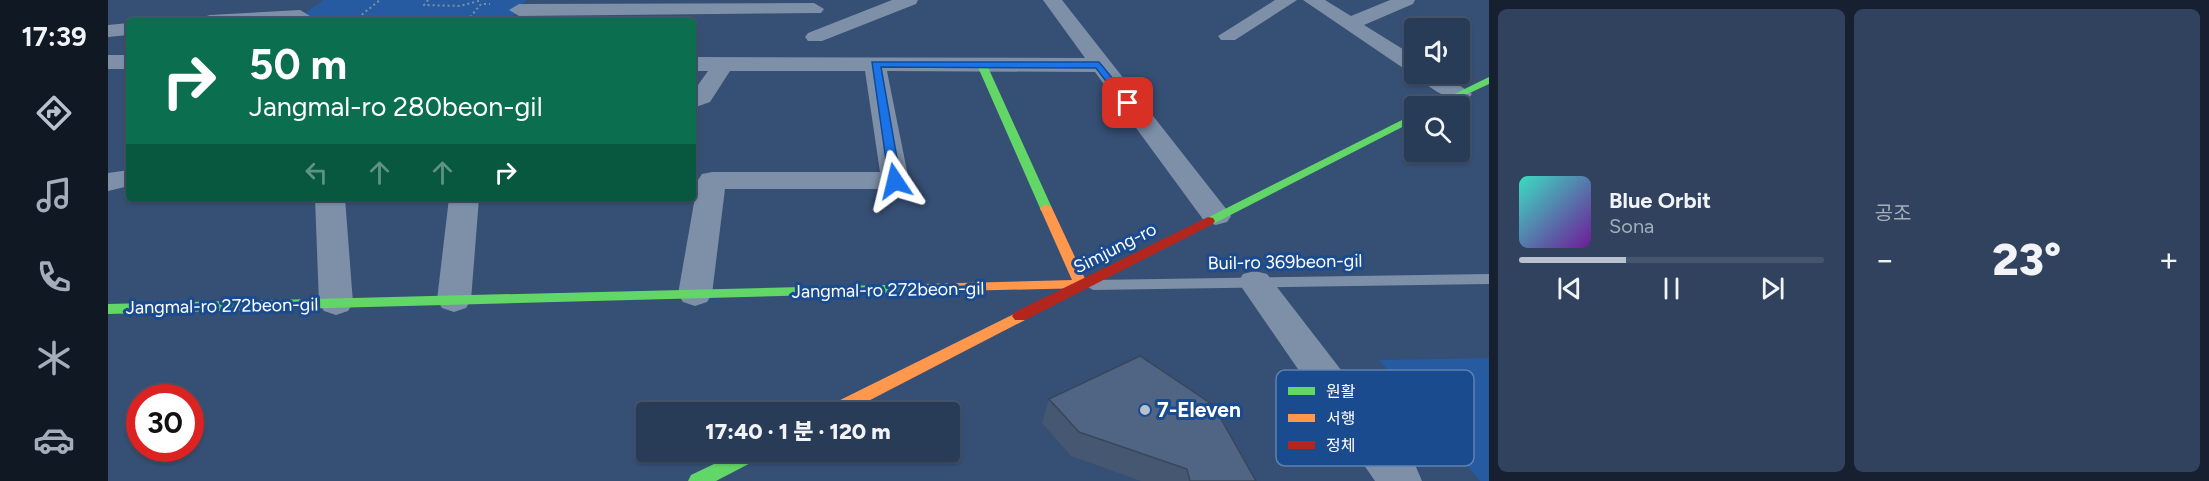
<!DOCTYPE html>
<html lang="ko">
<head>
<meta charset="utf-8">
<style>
  :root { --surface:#283b57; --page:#30425d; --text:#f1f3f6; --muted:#a5adba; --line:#44556d; --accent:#b9c1ce }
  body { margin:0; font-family:Figtree,"Noto Sans KR",sans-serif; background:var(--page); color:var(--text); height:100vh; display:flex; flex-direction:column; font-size:22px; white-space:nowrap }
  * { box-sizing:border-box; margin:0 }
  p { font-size:20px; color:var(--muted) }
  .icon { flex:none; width:33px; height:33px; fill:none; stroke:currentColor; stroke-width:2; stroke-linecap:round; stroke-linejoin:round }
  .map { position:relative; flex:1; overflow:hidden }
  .drawer { display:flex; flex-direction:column; gap:9px; padding:9px; background:#162030; width:720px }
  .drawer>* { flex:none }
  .hud { position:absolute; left:18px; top:18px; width:570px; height:183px; border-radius:6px; box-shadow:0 2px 4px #0004,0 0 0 2px var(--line); background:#0b6e4f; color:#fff; overflow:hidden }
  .buttons { position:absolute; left:1296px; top:18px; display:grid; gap:12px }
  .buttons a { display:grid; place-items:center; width:66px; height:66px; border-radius:6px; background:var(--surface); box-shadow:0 2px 4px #0004,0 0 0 2px var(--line); font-size:30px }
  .speed { position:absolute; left:18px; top:384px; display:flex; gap:12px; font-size:30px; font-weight:700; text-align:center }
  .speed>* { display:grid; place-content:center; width:78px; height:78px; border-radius:50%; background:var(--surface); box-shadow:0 2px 4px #0004,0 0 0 2px var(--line); line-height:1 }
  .speed .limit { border:9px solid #d22; background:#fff; color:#111 }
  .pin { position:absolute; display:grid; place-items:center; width:51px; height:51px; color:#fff; margin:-26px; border-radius:12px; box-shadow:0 3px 9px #0006 }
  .me { position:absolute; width:66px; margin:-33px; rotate:350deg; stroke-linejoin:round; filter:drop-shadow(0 0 4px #0008) }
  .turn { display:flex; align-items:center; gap:21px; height:126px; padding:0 24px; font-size:27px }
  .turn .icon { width:78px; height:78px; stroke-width:2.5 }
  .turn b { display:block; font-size:42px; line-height:51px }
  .lanes { display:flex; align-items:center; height:57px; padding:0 24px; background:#0003; justify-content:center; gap:30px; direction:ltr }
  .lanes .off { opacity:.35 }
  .big { font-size:45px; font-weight:800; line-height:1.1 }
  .drawer .card { flex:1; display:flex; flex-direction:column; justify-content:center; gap:9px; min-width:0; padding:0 21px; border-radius:9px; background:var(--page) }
  .song { display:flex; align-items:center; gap:18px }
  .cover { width:72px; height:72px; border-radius:9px; background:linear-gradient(135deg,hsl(170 70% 55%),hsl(280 70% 35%)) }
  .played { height:6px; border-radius:3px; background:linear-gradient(90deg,var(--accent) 35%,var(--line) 35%) }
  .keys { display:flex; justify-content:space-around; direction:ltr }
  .heat { display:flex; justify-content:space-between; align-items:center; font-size:33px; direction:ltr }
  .drawer .tiles { flex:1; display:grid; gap:9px; grid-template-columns:repeat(2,1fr) }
  .trip { position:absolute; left:528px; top:402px; width:324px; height:60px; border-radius:6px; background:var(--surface); box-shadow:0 2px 4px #0004,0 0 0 2px var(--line); font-weight:800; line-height:60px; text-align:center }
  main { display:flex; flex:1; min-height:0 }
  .dock { display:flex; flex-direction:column; width:108px; justify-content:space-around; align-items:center; background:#101823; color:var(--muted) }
  .dock .icon { width:42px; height:42px }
  .dock .active { color:var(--accent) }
  .dock b { font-size:27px; color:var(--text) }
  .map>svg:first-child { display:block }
</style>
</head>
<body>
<main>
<nav class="dock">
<b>17:39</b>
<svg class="icon active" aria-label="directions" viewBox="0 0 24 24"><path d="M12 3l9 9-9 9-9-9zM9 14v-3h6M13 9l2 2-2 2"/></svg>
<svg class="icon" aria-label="music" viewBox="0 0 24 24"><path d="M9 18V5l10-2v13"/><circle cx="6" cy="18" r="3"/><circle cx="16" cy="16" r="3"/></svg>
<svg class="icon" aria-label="phone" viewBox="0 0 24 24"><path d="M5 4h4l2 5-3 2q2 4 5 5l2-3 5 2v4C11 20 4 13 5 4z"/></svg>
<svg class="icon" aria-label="climate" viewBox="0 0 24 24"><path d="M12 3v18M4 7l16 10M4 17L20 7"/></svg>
<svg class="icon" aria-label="car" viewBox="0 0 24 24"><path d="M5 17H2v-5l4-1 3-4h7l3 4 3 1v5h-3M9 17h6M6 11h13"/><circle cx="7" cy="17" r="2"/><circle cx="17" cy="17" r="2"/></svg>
</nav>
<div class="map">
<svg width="1381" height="481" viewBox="0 0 1381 481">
  <rect width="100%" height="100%" fill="#364f74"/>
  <g fill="#265aa1">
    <path d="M215 0H418L402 21H186Z"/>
    <path d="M1381 358V481H1372L1271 360Z"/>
  </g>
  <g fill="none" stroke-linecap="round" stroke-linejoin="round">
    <g stroke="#7d90a8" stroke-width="2" stroke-dasharray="2 3" stroke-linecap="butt">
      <path d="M320 0 316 5 352 6 374 0"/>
      <path d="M250 18 317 19 315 21"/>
      <path d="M246 21 272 0"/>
      <path d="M359 21 373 4H382"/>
    </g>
    <path fill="#7d90a8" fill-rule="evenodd" d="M1381 274V284L985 290 977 285 985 280Z"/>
    <g fill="#7d90a8" fill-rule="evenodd">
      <path d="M784 0H810L808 4 714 41H700L697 37 700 33Z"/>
      <path d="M935 0H954L1119 210 1123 216 1119 222 1108 225 1097 222 987 72 779 71 801 181 797 187 787 189H617L604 294 599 302 587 306 575 302 570 294 590 180 594 174 604 172H772L757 71H622L602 102 585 108V92L600 71H585V57L977 58Z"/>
      <path d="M1167 0H1189L1127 40H1113L1110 36Z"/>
      <path d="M1195 0H1217L1243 16 1282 0H1307L1305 4 1256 25 1306 56V72L1298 70Z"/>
      <path d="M706 3 716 9 713 13 411 16 401 10 411 4Z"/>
      <path d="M192 10 202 16 199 20 92 21 95 17 102 15Z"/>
      <path d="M21 23V35L0 37V25Z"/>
      <rect x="0" y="55" width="21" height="14"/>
      <path d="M1309 74H1335L1364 94 1360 99C1344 103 1318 88 1309 74Z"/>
      <path d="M21 170V186L0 191V173Z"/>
      <path d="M207 198H237L245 303 240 311 228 315 216 311 211 303Z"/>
      <path d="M341 198H371L363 300 358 308 346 312 334 308 329 300Z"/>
      <path d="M1147 271 1159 274 1308 467 1314 481H1267L1130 282 1135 274Z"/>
    </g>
    <g fill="#63d668" fill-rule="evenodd">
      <path d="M871 63 879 65 944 208 943 211H933L932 208 869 65Z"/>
      <path d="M1381 77V84L1334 106H1322Z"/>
      <path d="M1306 114V121L1105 224H1095L1093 221Z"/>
      <path d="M814 284 821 289 819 292 0 314V304Z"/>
      <path d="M631 452H657L654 457 608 481H580L583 475Z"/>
    </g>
    <g fill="#ff974d" fill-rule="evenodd">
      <path d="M938 204 944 208 980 285 978 288 809 292 807 289 814 284 964 280 932 208Z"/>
      <path d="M912 311 917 312 920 316 917 320 739 412H715L718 407Z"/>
    </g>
    <path fill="#b3261e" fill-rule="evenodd" d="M1100 217 1105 218 1107 221 1105 224 917 320H907L904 316 907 312Z"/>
  </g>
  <path fill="#455771" d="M941 399 1148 481H1033L963 456 934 423Z"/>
  <path fill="#506583" stroke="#38475c" stroke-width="1.5" d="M1032 356 1105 405 1148 481H1082L1079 469 971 432 941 399Z"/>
  <path fill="#1a73e8" stroke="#114b97" stroke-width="1.5" d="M764 62H991L1025 103 1016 105 988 68 773 67 793 181 787 184 781 181Z"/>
  <circle fill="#b9c1ce" stroke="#1b4b8f" stroke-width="2" cx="1037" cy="410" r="6"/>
  <g text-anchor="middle" stroke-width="6" stroke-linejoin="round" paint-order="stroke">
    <g font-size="18" fill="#fff" stroke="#1b4b8f">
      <text transform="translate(1007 248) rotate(-27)" y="6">Simjung-ro</text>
      <text transform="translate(1177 262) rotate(-1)" y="6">Buil-ro 369beon-gil</text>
      <text transform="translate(780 290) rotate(-1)" y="6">Jangmal-ro 272beon-gil</text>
      <text transform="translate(114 306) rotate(-1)" y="6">Jangmal-ro 272beon-gil</text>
    </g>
    <g font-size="21" font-weight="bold" fill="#fff" stroke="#1b4b8f" text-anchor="start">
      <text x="1049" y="417">7-Eleven</text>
    </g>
  </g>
  <rect x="1168" y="370" width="198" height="96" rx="9" fill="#1b4b8f" stroke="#5f81b1" stroke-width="1.5"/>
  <rect x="1180" y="387" width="27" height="8" fill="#63d668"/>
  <rect x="1180" y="414" width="27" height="8" fill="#ff974d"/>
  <rect x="1180" y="441" width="27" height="8" fill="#b3261e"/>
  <g font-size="16" fill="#fff">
    <text x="1218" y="397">원활</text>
    <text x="1218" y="424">서행</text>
    <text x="1218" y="451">정체</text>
  </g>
</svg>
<div class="buttons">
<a><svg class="icon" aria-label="sound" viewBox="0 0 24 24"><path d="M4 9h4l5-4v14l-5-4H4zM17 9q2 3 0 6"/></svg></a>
<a><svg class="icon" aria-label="search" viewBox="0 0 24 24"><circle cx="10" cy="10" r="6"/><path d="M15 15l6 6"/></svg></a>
</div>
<div class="speed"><div class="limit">30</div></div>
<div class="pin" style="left:1020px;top:103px;background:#d93025"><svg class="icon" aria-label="arrive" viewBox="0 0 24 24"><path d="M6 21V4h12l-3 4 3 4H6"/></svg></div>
<svg class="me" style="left:787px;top:181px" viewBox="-20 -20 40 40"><path d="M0-17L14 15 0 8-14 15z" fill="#1a73e8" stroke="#fff" stroke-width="4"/></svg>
<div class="trip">17:40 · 1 분 · 120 m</div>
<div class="hud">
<div class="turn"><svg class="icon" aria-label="right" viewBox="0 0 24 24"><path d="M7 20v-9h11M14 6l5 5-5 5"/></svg><div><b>50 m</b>Jangmal-ro 280beon-gil</div></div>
<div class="lanes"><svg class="icon off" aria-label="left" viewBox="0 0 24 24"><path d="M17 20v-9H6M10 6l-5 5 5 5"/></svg><svg class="icon off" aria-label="ahead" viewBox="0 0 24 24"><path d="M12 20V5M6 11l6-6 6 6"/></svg><svg class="icon off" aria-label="ahead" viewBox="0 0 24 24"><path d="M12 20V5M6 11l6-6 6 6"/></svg><svg class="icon" aria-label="right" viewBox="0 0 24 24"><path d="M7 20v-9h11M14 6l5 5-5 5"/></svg></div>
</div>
</div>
<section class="drawer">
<div class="tiles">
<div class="card">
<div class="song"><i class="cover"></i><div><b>Blue Orbit</b><p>Sona</p></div></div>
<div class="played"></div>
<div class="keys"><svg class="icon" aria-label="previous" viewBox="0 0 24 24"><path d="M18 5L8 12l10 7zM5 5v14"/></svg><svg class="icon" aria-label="pause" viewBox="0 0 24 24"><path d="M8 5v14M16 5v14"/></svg><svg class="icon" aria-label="next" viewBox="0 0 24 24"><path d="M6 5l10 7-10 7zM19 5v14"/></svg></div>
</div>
<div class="card"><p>공조</p>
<div class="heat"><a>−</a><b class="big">23°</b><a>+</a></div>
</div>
</div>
</section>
</main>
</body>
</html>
